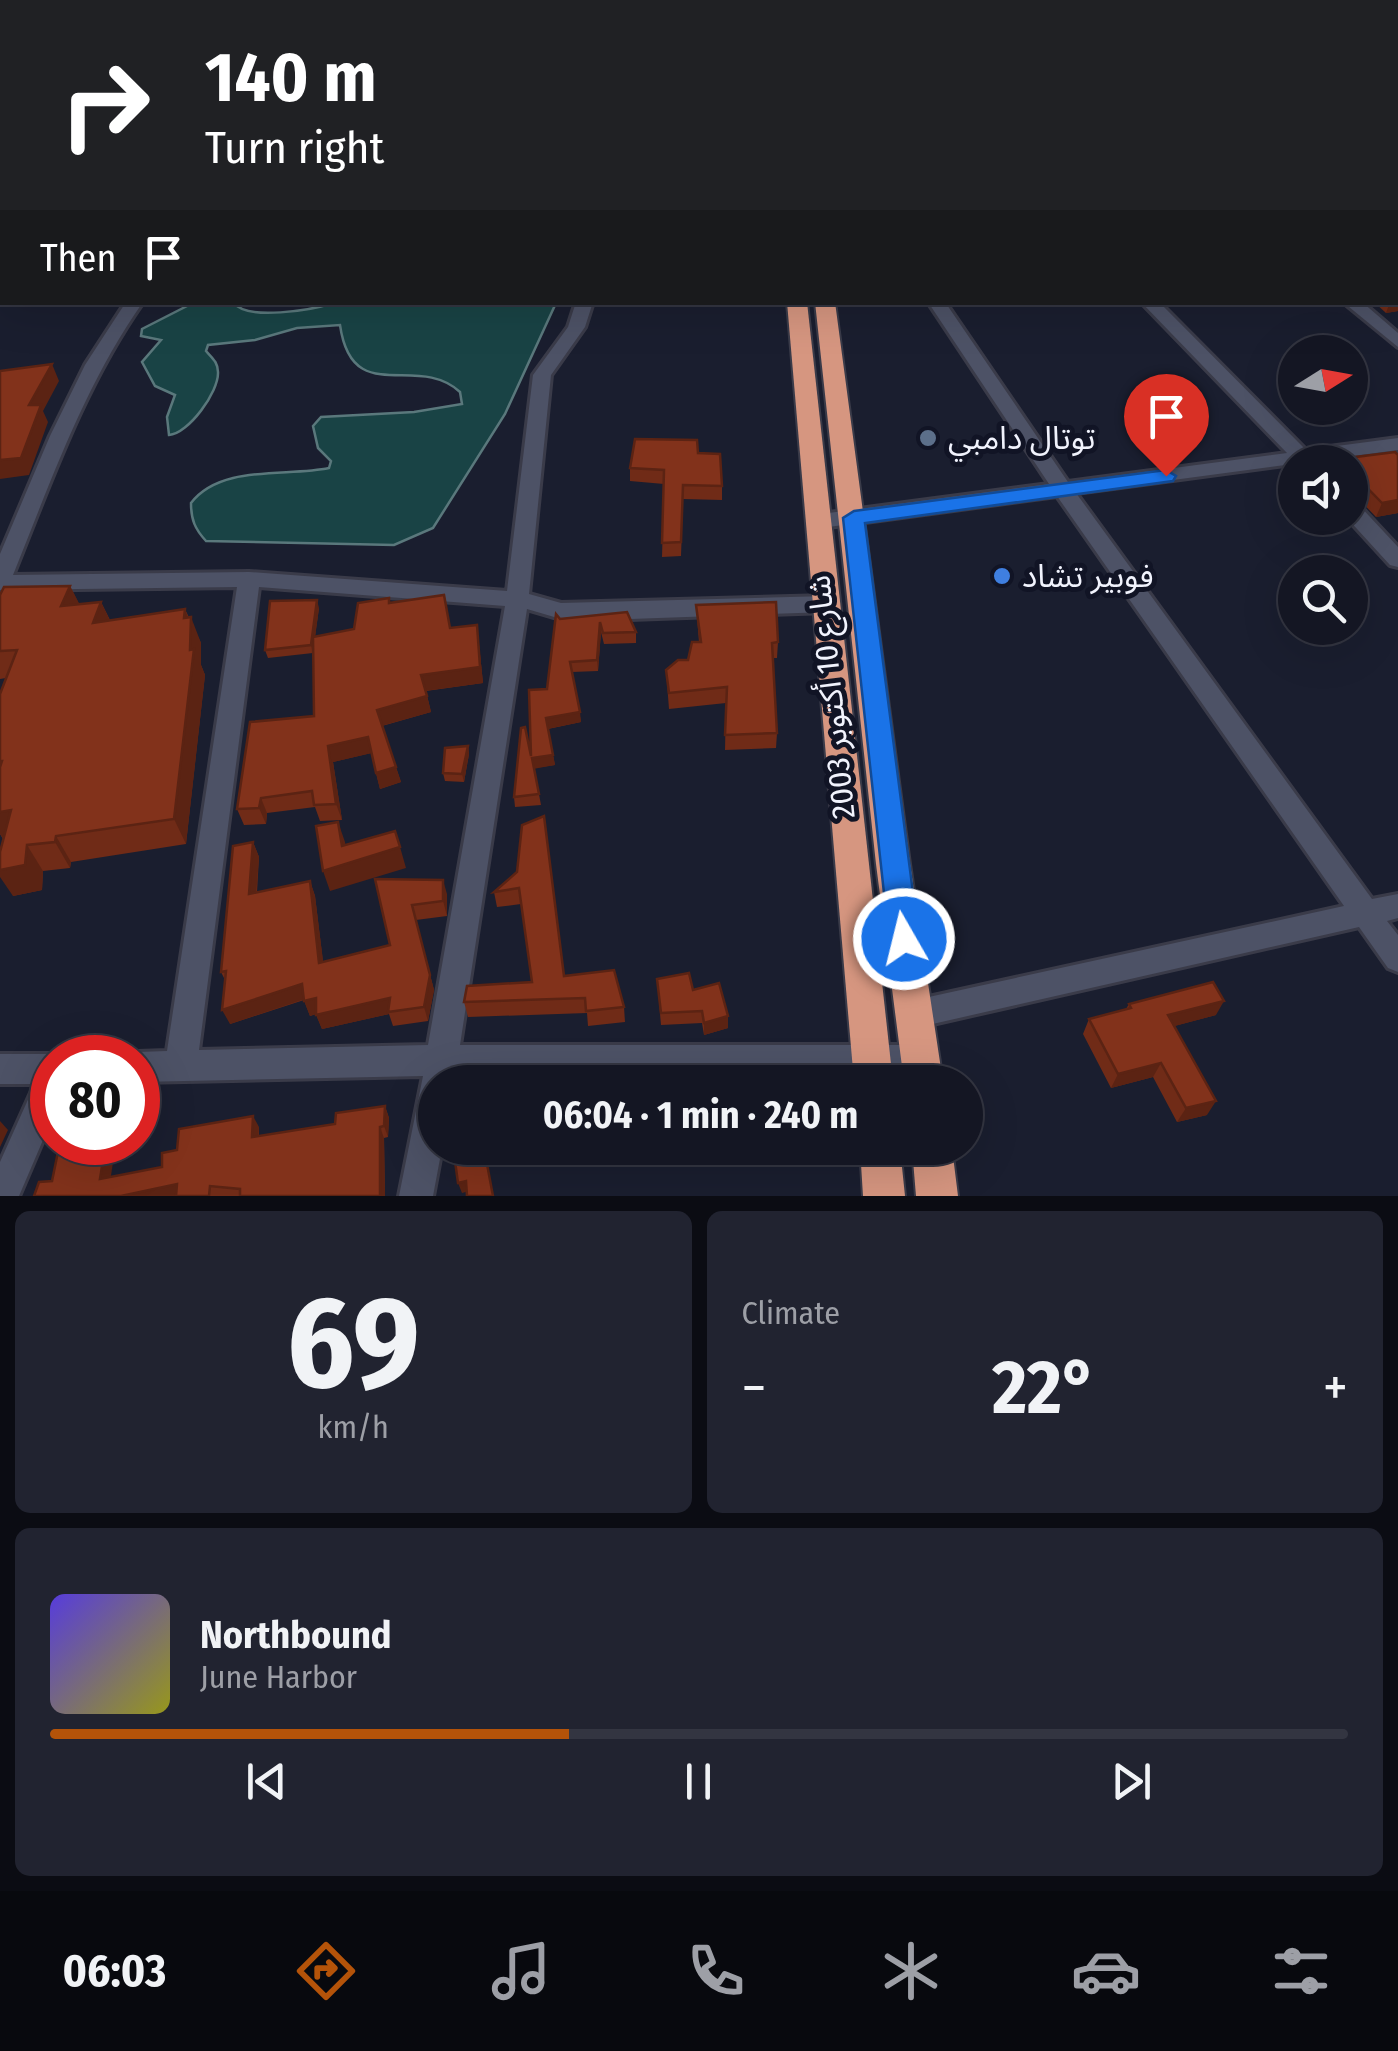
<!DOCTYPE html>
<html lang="en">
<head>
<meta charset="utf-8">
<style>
  :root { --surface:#141623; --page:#212330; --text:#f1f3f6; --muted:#9d9fa6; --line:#333541; --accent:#b45309 }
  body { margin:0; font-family:"Fira Sans Condensed","Noto Sans Arabic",sans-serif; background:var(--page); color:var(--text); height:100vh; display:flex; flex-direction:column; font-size:38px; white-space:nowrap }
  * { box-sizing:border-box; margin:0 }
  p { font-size:32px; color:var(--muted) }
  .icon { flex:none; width:55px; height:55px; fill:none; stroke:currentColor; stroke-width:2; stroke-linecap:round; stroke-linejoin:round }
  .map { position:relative; height:1196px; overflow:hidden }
  .sheet { display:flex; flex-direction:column; gap:15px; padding:15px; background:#0b0c13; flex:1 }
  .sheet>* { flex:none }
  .guide { position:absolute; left:0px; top:0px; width:1400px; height:305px; box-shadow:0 10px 40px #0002,0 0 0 2px var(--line); background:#202124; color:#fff; overflow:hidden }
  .needle { width:65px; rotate:79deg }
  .buttons { position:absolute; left:1278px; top:335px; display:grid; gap:20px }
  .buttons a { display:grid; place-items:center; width:90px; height:90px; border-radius:50%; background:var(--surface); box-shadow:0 10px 40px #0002,0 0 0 2px var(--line); font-size:50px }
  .speed { position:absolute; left:30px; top:1035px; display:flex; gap:20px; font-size:50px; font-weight:700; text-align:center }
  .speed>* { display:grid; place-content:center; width:130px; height:130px; border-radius:50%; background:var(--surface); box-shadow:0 10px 40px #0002,0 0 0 2px var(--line); line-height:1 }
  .speed .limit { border:15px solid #d22; background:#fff; color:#111 }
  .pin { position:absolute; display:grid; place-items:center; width:85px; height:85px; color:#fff; margin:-102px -42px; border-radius:50% 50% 50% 0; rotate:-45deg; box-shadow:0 0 10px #0007 }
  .pin .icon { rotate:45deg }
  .me { position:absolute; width:110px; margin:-55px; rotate:352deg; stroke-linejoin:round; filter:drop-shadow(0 0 8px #0008) }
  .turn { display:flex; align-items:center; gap:35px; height:210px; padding:0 40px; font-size:45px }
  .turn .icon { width:130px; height:130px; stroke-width:2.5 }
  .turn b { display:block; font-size:70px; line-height:85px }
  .then { display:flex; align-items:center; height:95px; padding:0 40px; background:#0003; gap:20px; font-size:38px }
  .big { font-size:75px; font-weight:700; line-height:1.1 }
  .sheet .tile { flex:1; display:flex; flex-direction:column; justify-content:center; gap:15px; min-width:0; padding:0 35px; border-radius:15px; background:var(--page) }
  .sheet .dial { align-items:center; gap:0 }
  .dial b { font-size:130px; line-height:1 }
  .song { display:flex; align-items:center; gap:30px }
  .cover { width:120px; height:120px; border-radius:15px; background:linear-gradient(135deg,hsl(250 70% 55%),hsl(60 70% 35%)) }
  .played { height:10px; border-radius:5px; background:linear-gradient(90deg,var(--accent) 40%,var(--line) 40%) }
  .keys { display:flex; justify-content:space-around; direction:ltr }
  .heat { display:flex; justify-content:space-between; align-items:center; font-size:55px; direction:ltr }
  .sheet .tiles { flex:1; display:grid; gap:15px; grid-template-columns:1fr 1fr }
  .tile:last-child { grid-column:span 2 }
  .trip { position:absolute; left:418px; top:1065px; width:565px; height:100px; border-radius:50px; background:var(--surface); box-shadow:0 10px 40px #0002,0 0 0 2px var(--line); font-weight:700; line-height:100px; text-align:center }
  .tabs { display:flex; height:160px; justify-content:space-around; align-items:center; background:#08090e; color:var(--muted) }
  .tabs .icon { width:70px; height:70px }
  .tabs .active { color:var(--accent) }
  .tabs b { font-size:45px; color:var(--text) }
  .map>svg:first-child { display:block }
</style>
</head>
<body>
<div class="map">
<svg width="1398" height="1196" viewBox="0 0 1398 1196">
  <rect width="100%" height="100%" fill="#1a1e2f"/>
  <path fill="#194345" stroke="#5a787c" stroke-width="2.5" d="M333 303H556L505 414 433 528 394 545 206 541C195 529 191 520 191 503 221 464 287 477 329 468L331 461 318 448 313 426 321 417 414 412 462 404 460 392C417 352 352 409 340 325L297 328 255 340 208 345 206 351C212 358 218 362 218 372 219 392 188 434 169 435L167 417 175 395 155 386 142 362 161 340 141 336 142 329 193 303H234C247 321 312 310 333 303Z"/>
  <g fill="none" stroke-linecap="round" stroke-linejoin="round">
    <defs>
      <g id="minor">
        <rect x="420" y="0" width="10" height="2"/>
        <rect x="626" y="0" width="10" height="2"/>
        <path d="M853 0H864L865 2H854Z"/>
        <path d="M992 0H1004L1005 2H994Z"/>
        <path d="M1124 0H1137L1138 2H1126Z"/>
        <path d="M1256 0H1269L1270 2H1258Z"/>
        <rect x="0" y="211" width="2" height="8"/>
        <rect x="0" y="284" width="2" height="10"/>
        <path d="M126 302H143C84 386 51 481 13 575L249 572 507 591 533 375 568 327 576 302H593L585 327 551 375 529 594 561 603 828 596 839 604 828 612 602 620 561 619 527 609 460 1045H921L932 1049 937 1060 932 1071 921 1075H455L454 1082H435V1148H442L433 1196H399L423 1076 138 1082V1058L127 1056 138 1052 167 1051 237 587 0 590V554L50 436 85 365ZM259 587 505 606 428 1045 199 1050Z"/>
        <path d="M928 302H945L1068 482 1287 453 1141 302H1159L1306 450 1398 438V450L1076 493 1372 899 1398 894V918L1387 921 1398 935V972L1388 968 1359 927 915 1028 904 1024 900 1014 904 1004 915 1000 1344 906 1057 496 821 528 814 526 811 521 814 516 821 514 1049 484Z"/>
        <path d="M1343 302H1362L1398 333V347Z"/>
        <path d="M1350 501 1357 503 1398 547V567L1390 565 1347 518H1350Z"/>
        <path d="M0 1054H52L62 1058H52V1119L19 1196H0V1162L35 1084H0Z"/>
      </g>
      <g id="trunk">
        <path d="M764 0H778V2H765Z"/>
        <path d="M787 302H807L893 1082H854Z"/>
        <path d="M815 302H835L910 864 943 1082H904L876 864Z"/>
        <path d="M860 1148H900L905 1196H863Z"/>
        <path d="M912 1148H952L958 1196H916Z"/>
      </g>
    </defs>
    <use href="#minor" stroke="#3a3b49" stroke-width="6"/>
    <use href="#trunk" stroke="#3a3b49" stroke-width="4"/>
    <use href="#minor" fill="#4d5266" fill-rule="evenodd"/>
    <use href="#trunk" fill="#d69680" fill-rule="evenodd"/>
  </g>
  <g fill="#702b17">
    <path d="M1278 0H1398V122V2H1282Z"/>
    <path d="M1374 302H1398V311L1386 313Z"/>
    <path d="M1395 452 1398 455V513L1376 517 1350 490V462H1338L1340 459Z"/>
    <path d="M698 453 722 486V500L683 499 681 556 662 557 664 484 630 481V468Z"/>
    <path d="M70 586 79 604 101 602 110 620 185 609 201 643V665L205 675 186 844 71 862 70 868 43 871 42 890 13 896 3 839 0 834V694L6 678 0 679V595Z"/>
    <path d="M390 603 450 628 477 625 483 683 426 691 431 712 382 726 401 782 380 789 371 753 333 762 342 820 320 821 315 807 267 813 266 824 244 825 237 809 314 716 313 653 268 658 265 650 319 608 315 636 354 629Z"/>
    <path d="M696 605 778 642 777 658H773L777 733 776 748 725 750 726 703 669 709 666 670 688 660 699 642Z"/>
    <path d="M560 619 636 632V643L604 644 601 632 598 671 572 672 581 722 548 729 555 765 534 768 541 805 515 807 514 797 531 756 547 689Z"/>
    <path d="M468 746 469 754 464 782 445 781 443 773Z"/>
    <path d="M253 842 259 857 257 892 310 881 315 896 323 962 390 945 375 879 447 894V916L416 920 434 990 428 1021 393 1026 389 1014 322 1029 316 1014 310 1016 304 1000 230 1024 225 980 221 972Z"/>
    <path d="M517 872 564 976 624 1007 625 1022 588 1026 587 1013 468 1017 464 1002 532 982 521 904 497 907 494 892Z"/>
    <path d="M657 979 693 990 728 1016V1028L704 1035 702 1023 661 1025Z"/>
    <path d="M1129 1004 1216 1015 1174 1026 1207 1115 1177 1122 1153 1077 1111 1088 1083 1034 1089 1019 1126 1009Z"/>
    <path d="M385 1106 389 1118 388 1137 384 1138 385 1196H34L111 1177 162 1167 259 1127V1136L335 1124Z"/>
  </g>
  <g fill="#5b2313">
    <path d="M43 0H59L60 2H17Z"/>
    <path d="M232 0H269L270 2H233Z"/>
    <path d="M2 17V34L0 38V21Z"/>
    <path d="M1398 300V311L1386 313 1390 302H1398Z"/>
    <path d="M52 364 59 381 43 411 48 422 29 475 0 479V460Z"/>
    <path d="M1398 500V513L1376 517 1382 503Z"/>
    <path d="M70 586 83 611 61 606Z"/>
    <path d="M317 600 319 608 313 653 311 645Z"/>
    <path d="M101 602 113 627 93 623Z"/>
    <path d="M185 609 191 625V617L201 643V665L205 675 186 844 174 819 190 650 184 618Z"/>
    <path d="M600 622 601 632 598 671 597 660Z"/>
    <path d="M477 625 483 683 424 691 421 675Z"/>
    <path d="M427 696 431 712 381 726 377 710Z"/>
    <path d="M580 712 581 722 547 729 546 718Z"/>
    <path d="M368 737 372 753 333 762 342 820 336 804 328 746Z"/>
    <path d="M468 746 469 754 464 782 462 774Z"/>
    <path d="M553 755 555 765 533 769 532 758Z"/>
    <path d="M396 767 401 782 380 789 376 773Z"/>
    <path d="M261 798 267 813 266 824 259 808Z"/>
    <path d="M11 810 4 840 0 834V812Z"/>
    <path d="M338 822 345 842 348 863 400 847 406 868 330 891 323 871 342 846Z"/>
    <path d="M56 836 71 862 70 868 55 842Z"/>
    <path d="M253 842 259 857 255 909 249 894Z"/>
    <path d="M27 845 43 871 42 890 13 896 0 877V870Z"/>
    <path d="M443 880 447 894V916L443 901Z"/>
    <path d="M310 881 315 896 325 977 319 963Z"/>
    <path d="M412 905 434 990 428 1021 424 1007Z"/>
    <path d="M302 984 308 998 230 1024 222 1010Z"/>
    <path d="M316 998 322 1012 310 1016 304 1001Z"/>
    <path d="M390 998 389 1014 322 1029 316 1015Z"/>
    <path d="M1224 1001 1216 1015 1160 1030 1168 1015Z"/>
    <path d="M728 1016V1028L704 1035V1023Z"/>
    <path d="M1161 1063 1153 1077 1111 1088 1118 1074Z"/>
    <path d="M1216 1101 1207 1115 1177 1122 1186 1108Z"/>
    <path d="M385 1106 389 1118 388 1137 384 1126Z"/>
    <path d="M253 1116 259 1127 258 1148 252 1137Z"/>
    <path d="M0 1121 8 1130 0 1147Z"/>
    <path d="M380 1127 384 1138 385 1196H380Z"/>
    <path d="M106 1142H116L109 1189 100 1179Z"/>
    <path d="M466 1181 469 1191 462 1193 458 1183Z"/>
    <path d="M177 1184 180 1196H121Z"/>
  </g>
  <g fill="#82321b" stroke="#5b2313" stroke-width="2.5">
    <path d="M0 0H43L2 2V17L0 21Z"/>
    <path d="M58 0H74L75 2H58Z"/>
    <path d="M85 0H170V2H87Z"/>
    <rect x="266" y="0" width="124" height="2"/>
    <path d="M1292 0H1398V112V2H1296Z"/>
    <path d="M0 41H2V141L0 134V51L2 47 0 46Z"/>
    <rect x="0" y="142" width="2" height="34"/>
    <path d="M52 364 29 405H41L21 458 0 460V371Z"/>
    <path d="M635 439 697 440 698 453 720 454 722 486 683 485 681 542 662 543 664 470 630 468Z"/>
    <path d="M1395 452 1398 455V500L1382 503 1350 470V462H1343L1340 459Z"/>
    <path d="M70 586 61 606 101 602 93 623 185 609 184 618 191 617 190 650 194 649 174 819 56 836 55 842 27 845 25 865 0 870V852L11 810 0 812V767L2 761H0V694L17 650 0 651V595L4 587Z"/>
    <path d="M444 595 450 628 477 625 480 667 421 675 427 696 377 710 396 767 376 773 368 737 328 746 336 804 314 805 312 791 261 798 259 808 237 809 250 722 314 716 313 637 354 629 358 603 389 598V603Z"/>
    <path d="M317 600 311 645 265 650 270 601Z"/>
    <path d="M776 602 778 642 772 643 777 733 725 735 727 687 669 693 666 670 678 660H688L692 642H701L696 605Z"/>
    <path d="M627 612 636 632 603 633 600 622 597 660 570 662 580 712 546 718 553 755 532 758 539 794 514 797 521 728 525 727 531 756 529 690 547 689 556 614 560 619Z"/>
    <path d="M468 746 462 774 443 773 445 748Z"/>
    <path d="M544 816 564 976 614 970 624 1007 586 1011 585 998 464 1002 467 986 532 982 519 888 494 892 517 872 522 825Z"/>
    <path d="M338 822 342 846 395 831 400 847 323 871 316 826Z"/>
    <path d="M253 842 249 894 310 881 319 963 390 945 375 879 443 880V901L412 905 430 975 424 1007 388 1012 390 998 316 1015V998L304 1001 302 984 222 1010 226 971 221 972 233 846Z"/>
    <path d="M689 973 693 990 719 983 728 1016 704 1023 702 1011 661 1013 657 979Z"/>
    <path d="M1213 982 1224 1001 1168 1015 1216 1101 1186 1108 1161 1063 1118 1074 1089 1019 1131 1008 1129 1004Z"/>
    <path d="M385 1106 384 1126 380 1127V1196H240V1189L210 1186 209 1196H176L177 1184 121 1196H34L39 1182 52 1181 60 1142H106L100 1179 162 1167V1153L177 1150 179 1129 253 1116 252 1137 335 1124 336 1113Z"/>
    <path d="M462 1148H484L493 1196H467L466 1181 458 1183 455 1161 463 1158Z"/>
  </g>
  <path fill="#1a73e8" stroke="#114b97" stroke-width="2.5" d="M1166 470 1176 476 1173 481 865 523 919 939 914 948 904 952 894 948 889 939 843 518 854 511Z"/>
  <circle fill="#5c6f8a" stroke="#111425" stroke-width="4" cx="928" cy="438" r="10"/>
  <circle fill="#3f7fe0" stroke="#111425" stroke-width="4" cx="1002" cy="576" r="10"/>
  <g text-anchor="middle" stroke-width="10" stroke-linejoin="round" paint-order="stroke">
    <g font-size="32" fill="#f1f3fd" stroke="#111425" text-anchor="start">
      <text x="948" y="449">توتال دامبي</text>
      <text x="1022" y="587">فوبير تشاد</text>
    </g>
    <g font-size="32" fill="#f1f3fd" stroke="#111425">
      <text transform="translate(831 697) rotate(-96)" y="11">شارع 10 أكتوبر 2003</text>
    </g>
  </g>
</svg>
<div class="buttons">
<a><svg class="needle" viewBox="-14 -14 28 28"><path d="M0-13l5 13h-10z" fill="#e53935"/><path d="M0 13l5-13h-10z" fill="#9d9fa6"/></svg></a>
<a><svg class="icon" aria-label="sound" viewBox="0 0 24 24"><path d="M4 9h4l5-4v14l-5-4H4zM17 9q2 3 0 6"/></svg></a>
<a><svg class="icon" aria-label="search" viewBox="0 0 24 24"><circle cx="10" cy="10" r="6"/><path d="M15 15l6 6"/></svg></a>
</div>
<div class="speed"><div class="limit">80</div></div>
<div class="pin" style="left:1166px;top:476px;background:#d93025"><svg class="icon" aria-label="arrive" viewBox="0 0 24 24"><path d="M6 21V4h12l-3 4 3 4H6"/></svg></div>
<svg class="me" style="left:904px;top:939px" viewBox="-20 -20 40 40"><circle r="17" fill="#1a73e8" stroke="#fff" stroke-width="3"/><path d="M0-11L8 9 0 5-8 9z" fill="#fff"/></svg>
<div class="trip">06:04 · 1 min · 240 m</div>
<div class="guide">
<div class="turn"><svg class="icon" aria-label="right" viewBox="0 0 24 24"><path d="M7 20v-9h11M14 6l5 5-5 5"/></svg><div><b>140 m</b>Turn right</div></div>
<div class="then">Then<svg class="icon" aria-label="arrive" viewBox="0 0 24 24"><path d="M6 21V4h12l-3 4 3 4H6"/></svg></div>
</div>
</div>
<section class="sheet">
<div class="tiles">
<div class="tile dial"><b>69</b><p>km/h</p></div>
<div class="tile"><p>Climate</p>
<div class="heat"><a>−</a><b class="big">22°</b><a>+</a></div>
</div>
<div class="tile">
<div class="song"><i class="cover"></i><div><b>Northbound</b><p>June Harbor</p></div></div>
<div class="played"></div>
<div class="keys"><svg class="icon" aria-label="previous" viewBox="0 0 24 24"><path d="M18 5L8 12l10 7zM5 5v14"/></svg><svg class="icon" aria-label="pause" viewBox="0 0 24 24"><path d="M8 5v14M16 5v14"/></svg><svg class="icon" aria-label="next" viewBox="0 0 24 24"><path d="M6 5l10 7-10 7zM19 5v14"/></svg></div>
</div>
</div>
</section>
<nav class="tabs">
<b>06:03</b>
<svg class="icon active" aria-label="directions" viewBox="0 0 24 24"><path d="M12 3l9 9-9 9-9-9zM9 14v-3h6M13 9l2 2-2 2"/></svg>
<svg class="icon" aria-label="music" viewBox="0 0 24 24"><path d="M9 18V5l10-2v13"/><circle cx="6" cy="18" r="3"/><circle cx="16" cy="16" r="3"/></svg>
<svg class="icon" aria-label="phone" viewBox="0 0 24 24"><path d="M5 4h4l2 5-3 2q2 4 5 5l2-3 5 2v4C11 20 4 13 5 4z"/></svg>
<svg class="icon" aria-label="climate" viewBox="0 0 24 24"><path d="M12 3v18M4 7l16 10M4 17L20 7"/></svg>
<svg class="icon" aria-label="car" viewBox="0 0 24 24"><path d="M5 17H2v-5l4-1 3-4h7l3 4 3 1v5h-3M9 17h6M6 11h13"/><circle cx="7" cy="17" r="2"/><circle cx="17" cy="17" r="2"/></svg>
<svg class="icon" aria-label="filters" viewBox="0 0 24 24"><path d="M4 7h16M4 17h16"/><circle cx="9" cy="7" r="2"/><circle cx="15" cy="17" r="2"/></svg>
</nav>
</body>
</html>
